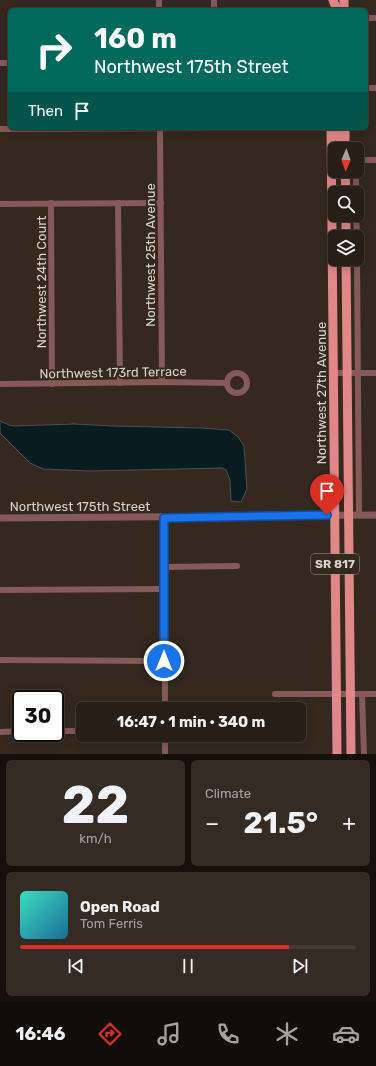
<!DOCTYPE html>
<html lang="en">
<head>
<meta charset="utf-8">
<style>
  :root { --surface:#271e17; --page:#332b24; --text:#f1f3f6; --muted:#a4a2a1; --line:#433c36; --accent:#d93025 }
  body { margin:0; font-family:Rubik,sans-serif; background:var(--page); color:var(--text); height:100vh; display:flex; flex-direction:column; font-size:15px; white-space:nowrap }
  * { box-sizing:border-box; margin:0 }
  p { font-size:13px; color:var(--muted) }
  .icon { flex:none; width:22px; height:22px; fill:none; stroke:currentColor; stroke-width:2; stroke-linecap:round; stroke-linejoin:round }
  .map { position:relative; height:754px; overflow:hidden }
  .panel { display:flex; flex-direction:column; gap:6px; padding:6px; background:#15100d; flex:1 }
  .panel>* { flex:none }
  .guide { position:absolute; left:8px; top:8px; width:360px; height:122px; border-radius:6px; box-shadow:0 2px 10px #0003,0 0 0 1px var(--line); background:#00695c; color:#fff; overflow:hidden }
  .needle { width:26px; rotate:182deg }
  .controls { position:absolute; left:328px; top:142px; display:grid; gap:8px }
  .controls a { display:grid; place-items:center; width:36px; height:36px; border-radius:6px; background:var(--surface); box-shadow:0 2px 10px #0003,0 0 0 1px var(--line); font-size:20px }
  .speed { position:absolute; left:12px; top:690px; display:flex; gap:8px; font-size:20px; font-weight:700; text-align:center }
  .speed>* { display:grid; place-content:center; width:52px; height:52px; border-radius:50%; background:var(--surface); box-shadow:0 2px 10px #0003,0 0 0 1px var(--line); line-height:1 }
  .speed .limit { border:2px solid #111; border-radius:6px; background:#fff; color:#111 }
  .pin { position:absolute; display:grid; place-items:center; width:34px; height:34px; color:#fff; margin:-41px -17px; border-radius:50% 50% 50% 0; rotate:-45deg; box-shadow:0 0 4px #0007 }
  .pin .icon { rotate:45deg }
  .me { position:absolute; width:44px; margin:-22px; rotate:0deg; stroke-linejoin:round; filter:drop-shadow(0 0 3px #0008) }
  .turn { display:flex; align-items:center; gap:14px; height:84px; padding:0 20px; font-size:18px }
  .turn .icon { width:52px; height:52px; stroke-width:2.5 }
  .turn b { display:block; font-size:28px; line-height:34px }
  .then { display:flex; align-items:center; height:38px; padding:0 20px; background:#0003; gap:8px; font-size:15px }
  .big { font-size:30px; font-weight:700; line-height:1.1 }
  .panel .tile { flex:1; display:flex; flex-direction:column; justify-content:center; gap:6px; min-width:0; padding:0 14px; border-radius:6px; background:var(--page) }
  .panel .dial { align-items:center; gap:0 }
  .dial b { font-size:52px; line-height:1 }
  .song { display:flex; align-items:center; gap:12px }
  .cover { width:48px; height:48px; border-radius:6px; background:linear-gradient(135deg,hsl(170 70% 55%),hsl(200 70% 35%)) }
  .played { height:4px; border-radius:2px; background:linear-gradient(90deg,var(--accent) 80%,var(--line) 80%) }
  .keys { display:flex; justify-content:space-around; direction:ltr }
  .heat { display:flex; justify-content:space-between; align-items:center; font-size:22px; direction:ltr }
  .panel .tiles { flex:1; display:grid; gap:6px; grid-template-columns:1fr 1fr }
  .tile:last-child { grid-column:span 2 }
  .trip { position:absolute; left:76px; top:702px; width:230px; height:40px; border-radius:6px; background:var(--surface); box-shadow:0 2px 10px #0003,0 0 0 1px var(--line); font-weight:700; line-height:40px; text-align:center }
  .menu { display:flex; height:64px; justify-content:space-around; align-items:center; background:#100c09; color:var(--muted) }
  .menu .icon { width:28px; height:28px }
  .menu .selected { color:var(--accent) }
  .menu b { font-size:18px; color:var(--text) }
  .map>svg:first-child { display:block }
</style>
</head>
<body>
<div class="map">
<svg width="376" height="754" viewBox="0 0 376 754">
  <rect width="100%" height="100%" fill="#34281f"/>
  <path fill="#0a1c21" stroke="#485354" d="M0 421 9 425 14 426 74 424 113 426 201 428 229 430 238 437 244 446 247 489 241 502 231 501 230 480 226 470 222 468 90 471 43 469 30 463 0 433Z"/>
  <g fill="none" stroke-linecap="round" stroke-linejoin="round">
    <g stroke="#865a5a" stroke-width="6">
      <path d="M159 0V10"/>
      <path d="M214 0V10"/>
      <path d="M366 18H376"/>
      <path d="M0 63H10"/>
      <path d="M366 88H376"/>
      <path d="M160 128 162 382"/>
      <path d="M0 129 212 128"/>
      <path d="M357 160H376"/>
      <path d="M356 171V193"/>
      <path d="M51 203 52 384"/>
      <path d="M118 203 120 383"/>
      <path d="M0 204 161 203"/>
      <path d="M356 215 357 237"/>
      <path d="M357 259 359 515"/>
      <path d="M334 373H376"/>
      <circle cx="237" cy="383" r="10"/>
      <path d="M0 384 162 382 227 383"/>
      <path d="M164 518 165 709"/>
      <path d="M164 567 237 566"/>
      <path d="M0 590 165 589"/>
      <path d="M0 660 164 661"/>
      <path d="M275 694H376"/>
      <path d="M362 694 364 754"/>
      <path d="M55 731H83"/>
      <path d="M0 732 21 731"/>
      <path d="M165 754V735"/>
    </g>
    <path stroke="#865a5a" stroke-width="7" d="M0 518 376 515"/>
    <g stroke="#e08788" stroke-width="9">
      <path d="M333 0 337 10"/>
      <path d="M344 0V10"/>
      <path d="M331 128 337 754"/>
      <path d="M331 128 338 135 344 149"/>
      <path d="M345 128V146"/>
      <path d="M345 171 346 193"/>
      <path d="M346 237V215"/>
      <path d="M346 259 351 754"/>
    </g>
  </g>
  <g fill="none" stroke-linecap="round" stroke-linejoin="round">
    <defs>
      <path id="route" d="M164 661V518L327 515"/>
    </defs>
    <use href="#route" stroke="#114b97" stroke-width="10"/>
    <use href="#route" stroke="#1a73e8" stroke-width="7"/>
  </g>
  <g text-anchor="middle" stroke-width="4" stroke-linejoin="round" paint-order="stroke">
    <rect fill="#34281f" stroke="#a89f98" stroke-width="1" x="311" y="554" width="48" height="20" rx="3"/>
    <g font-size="12" font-weight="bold" fill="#dad2cc">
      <text x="335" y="568">SR 817</text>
    </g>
    <g font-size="13" fill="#dad2cc" stroke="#34281f">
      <text transform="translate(150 255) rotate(-90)" y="5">Northwest 25th Avenue</text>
      <text transform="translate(41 282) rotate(-90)" y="5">Northwest 24th Court</text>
      <text transform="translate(113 372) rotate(-1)" y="5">Northwest 173rd Terrace</text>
      <text transform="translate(321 393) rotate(-90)" y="5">Northwest 27th Avenue</text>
      <text x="80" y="511">Northwest 175th Street</text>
    </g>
  </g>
</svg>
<div class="controls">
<a><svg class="needle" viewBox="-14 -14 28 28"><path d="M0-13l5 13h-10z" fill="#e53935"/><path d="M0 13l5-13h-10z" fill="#a4a2a1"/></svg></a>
<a><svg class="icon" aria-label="search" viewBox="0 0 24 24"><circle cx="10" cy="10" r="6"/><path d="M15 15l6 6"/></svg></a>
<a><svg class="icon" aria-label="layers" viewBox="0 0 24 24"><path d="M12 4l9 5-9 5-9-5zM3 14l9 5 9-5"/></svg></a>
</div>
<div class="speed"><div class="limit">30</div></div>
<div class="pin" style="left:327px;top:515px;background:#d93025"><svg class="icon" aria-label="arrive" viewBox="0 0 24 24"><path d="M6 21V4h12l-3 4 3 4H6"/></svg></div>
<svg class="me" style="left:164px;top:661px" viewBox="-20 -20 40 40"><circle r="17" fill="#1a73e8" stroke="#fff" stroke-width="3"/><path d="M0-11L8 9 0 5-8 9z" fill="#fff"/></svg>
<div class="trip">16:47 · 1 min · 340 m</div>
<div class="guide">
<div class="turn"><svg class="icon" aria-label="right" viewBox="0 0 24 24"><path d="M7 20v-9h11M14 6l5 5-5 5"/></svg><div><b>160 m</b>Northwest 175th Street</div></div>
<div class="then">Then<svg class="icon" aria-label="arrive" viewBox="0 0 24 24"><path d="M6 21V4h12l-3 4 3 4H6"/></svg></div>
</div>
</div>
<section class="panel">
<div class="tiles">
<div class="tile dial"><b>22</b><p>km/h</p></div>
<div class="tile"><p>Climate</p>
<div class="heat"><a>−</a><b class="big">21.5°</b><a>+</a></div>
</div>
<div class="tile">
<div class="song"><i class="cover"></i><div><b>Open Road</b><p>Tom Ferris</p></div></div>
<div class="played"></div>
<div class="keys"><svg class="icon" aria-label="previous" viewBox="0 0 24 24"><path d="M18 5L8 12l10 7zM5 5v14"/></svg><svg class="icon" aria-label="pause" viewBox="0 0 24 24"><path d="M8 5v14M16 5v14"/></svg><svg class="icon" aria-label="next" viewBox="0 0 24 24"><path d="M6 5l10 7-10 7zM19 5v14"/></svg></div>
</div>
</div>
</section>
<nav class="menu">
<b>16:46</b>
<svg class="icon selected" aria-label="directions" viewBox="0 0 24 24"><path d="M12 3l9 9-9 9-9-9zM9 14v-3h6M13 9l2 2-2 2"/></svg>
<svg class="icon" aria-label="music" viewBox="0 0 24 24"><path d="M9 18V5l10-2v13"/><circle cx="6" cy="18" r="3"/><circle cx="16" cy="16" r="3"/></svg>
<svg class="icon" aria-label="phone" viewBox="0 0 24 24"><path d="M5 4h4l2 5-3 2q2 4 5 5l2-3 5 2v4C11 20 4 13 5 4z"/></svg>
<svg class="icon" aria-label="climate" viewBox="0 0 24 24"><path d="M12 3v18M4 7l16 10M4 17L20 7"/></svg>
<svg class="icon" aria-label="car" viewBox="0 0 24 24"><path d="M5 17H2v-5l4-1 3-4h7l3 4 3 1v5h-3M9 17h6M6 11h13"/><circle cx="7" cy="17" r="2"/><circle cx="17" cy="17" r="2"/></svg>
</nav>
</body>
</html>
